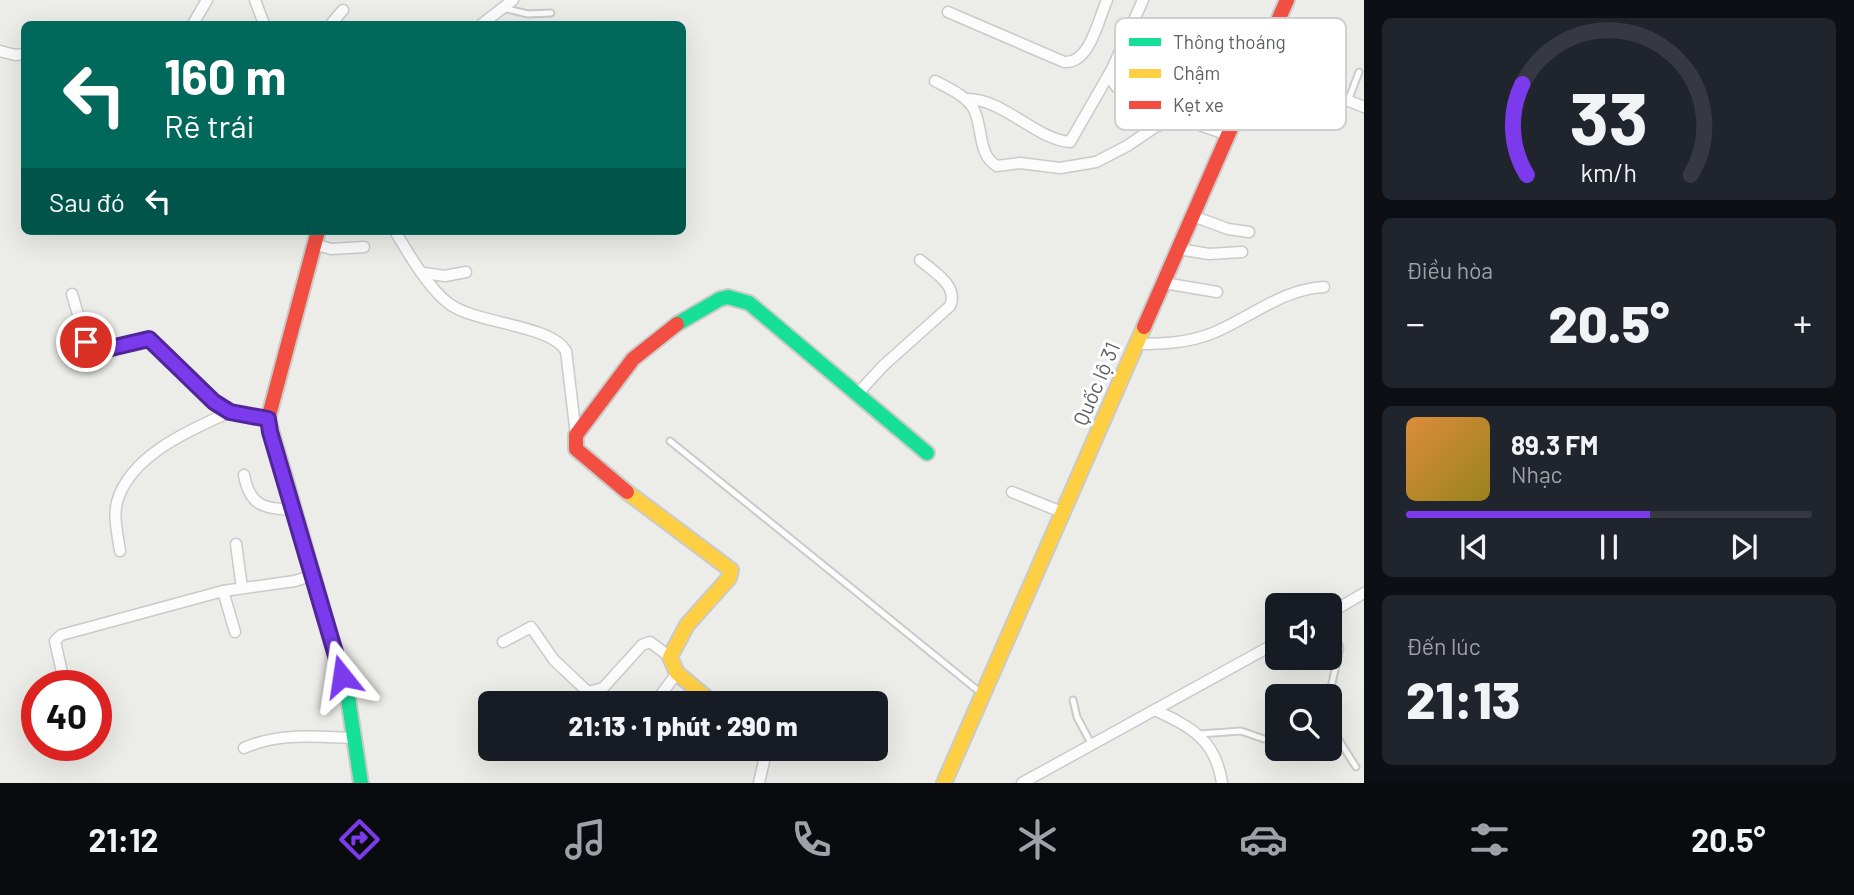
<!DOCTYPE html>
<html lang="vi">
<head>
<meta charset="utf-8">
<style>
  :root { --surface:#171b24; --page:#20242c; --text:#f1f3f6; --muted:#9ea1a6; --line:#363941; --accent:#7c3aed }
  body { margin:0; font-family:Barlow,sans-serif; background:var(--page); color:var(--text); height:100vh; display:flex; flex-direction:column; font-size:26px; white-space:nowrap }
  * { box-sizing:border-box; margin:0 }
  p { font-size:23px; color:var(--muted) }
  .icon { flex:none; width:38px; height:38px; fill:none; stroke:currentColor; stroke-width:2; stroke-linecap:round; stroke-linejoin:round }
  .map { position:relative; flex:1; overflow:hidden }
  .sheet { display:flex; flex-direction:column; gap:18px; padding:18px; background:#0d0f14; width:490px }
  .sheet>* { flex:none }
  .hud { position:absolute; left:21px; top:21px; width:665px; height:214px; border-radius:10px; box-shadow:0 7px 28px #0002; background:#00695c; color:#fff; overflow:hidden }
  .buttons { position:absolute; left:1265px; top:593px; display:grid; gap:14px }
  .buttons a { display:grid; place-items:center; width:77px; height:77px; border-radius:10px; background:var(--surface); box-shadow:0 7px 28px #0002; font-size:35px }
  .speed { position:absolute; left:21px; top:670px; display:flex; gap:14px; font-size:35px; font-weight:700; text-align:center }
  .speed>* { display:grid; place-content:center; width:91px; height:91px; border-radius:50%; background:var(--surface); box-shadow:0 7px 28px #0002; line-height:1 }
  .speed .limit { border:10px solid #d22; background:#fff; color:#111 }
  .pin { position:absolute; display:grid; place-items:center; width:60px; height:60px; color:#fff; margin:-30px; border:4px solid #fff; border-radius:50%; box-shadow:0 2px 7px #0007 }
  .me { position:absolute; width:77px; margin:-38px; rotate:345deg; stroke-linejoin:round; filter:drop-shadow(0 0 5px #0008) }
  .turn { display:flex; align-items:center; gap:24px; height:147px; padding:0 28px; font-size:32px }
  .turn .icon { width:91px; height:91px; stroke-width:2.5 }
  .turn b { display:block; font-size:49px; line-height:60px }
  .then { display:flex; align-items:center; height:66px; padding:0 28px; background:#0003; gap:14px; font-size:26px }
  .big { font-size:52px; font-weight:800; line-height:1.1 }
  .sheet .tile { flex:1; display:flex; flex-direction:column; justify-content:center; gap:10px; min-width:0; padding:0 24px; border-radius:10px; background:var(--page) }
  .sheet .dial { align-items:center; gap:0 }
  .dial svg { height:182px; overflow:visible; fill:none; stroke:var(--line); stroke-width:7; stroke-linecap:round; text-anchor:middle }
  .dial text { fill:var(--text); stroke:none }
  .song { display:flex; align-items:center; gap:21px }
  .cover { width:84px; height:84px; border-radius:10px; background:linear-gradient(135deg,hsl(30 70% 55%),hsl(50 70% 35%)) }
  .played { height:7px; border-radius:4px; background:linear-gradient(90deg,var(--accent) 60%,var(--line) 60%) }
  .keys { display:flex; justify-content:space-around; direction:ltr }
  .heat { display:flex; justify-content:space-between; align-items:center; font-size:38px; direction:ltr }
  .trip { position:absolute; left:478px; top:691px; width:410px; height:70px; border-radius:10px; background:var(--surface); box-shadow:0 7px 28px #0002; font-weight:800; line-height:70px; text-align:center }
  .tabs { display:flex; height:112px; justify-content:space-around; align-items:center; background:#090b0e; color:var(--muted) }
  .tabs .icon { width:49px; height:49px }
  .tabs .selected { color:var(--accent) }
  .tabs b { font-size:32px; color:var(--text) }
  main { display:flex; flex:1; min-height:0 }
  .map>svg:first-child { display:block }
</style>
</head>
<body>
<main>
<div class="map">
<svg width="1364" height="783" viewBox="0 0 1364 783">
  <rect width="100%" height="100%" fill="#ecece8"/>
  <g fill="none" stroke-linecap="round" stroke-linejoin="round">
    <defs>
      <g id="lane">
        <path d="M503 8 528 14 551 13"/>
        <path d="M1203 39 1257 60"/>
        <path d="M1348 101 1359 72"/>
        <path d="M670 441 981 693"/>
        <path d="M1329 696 1340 648 1330 620"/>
        <path d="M1073 700 1077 717 1092 745"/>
        <path d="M1330 717 1335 734 1356 767"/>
        <path d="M1199 734 1241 731 1264 739"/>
      </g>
      <g id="street">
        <path d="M255 0 264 24"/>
        <path d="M1143 0 1112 69C1112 75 1111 80 1115 85 1126 103 1205 126 1228 135"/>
        <path d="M948 12 1064 62C1090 64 1098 20 1107 0"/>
        <path d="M193 24 207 0"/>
        <path d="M331 24 343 10"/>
        <path d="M482 24 513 0"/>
        <path d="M0 51 15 55 24 54"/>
        <path d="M1259 65 1364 107"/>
        <path d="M935 81C948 88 963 94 972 106 984 124 976 154 997 166L1020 163 1060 168 1096 162 1127 146 1155 127 1182 118"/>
        <path d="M966 99C1003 98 1035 139 1070 142L1112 69"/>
        <path d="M1193 216 1228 229 1249 232"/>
        <path d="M395 231C408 253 430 291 451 305 479 324 551 325 566 351L576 435"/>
        <path d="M314 244 331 249 364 247"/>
        <path d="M1178 249 1209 254 1242 252"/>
        <path d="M424 273 445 276 466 272"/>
        <path d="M1164 283 1217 292"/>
        <path d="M72 294 86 342 91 348C110 355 129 337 149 339 163 347 174 362 184 374 207 401 233 415 268 419"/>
        <path d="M1137 344C1163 344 1188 343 1213 333 1250 318 1282 289 1324 287"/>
        <path d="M858 393 884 365 950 306C959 286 934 272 920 260"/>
        <path d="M244 475C250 507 264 508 294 510"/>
        <path d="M1012 492 1064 513"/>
        <path d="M236 544 242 588"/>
        <path d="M120 551C118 536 113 517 117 502 130 455 190 430 230 412"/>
        <path d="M223 591 235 632"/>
        <path d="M1330 613 1364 593"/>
        <path d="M503 642 531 627 554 660 588 692 603 688 642 645 650 642 670 657"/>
        <path d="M65 686 55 641 61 635 223 591 295 581 313 575"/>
        <path d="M654 704 677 673"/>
        <path d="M1155 710C1191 727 1216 740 1222 783"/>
        <path d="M244 748C281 732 315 737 354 738"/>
        <path d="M758 749 764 761 759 783"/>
        <path d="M1022 783 1278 642"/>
      </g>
      <g id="fast">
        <path d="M677 324 720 299 728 297 749 303 927 453"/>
        <path d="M288 488 348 698 361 783"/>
      </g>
      <g id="slow">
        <path d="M627 492 731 570 729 578 687 625 670 657 677 673 714 704"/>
        <path d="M944 783 1144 327"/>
      </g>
      <g id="jam">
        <path d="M1144 327 1287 0"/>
        <path d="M288 488 268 419 318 231"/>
        <path d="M627 492 576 449V435L633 359 677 324"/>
      </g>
    </defs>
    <use href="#lane" stroke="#cacaca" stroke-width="9"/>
    <use href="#street" stroke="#cacaca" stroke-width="13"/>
    <use href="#fast" stroke="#cacac9" stroke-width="18"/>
    <use href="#slow" stroke="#cacac9" stroke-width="18"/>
    <use href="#jam" stroke="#cacac9" stroke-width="18"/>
    <use href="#lane" stroke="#fcfcfc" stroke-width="5"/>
    <use href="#street" stroke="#fcfcfc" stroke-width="10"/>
    <use href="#fast" stroke="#16e098" stroke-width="14"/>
    <use href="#slow" stroke="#ffcf43" stroke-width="14"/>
    <use href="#jam" stroke="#f24e42" stroke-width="14"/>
  </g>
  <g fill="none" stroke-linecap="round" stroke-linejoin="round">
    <defs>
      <path id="route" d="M86 342 98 351 149 339 214 402 230 412 268 419 270 432 342 676"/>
    </defs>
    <use href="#route" stroke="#51269a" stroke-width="18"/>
    <use href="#route" stroke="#7c3aed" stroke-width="12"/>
  </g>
  <g text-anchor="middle" stroke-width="6" stroke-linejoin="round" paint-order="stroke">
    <g font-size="21" fill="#5e6165" stroke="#fff">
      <text transform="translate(1097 384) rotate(-67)" y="7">Quốc lộ 31</text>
    </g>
  </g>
  <rect x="1115" y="18" width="231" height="112" rx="10" fill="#fff" stroke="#cfd0d1" stroke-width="2"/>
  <rect x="1129" y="38" width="32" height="8" fill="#16e098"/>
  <rect x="1129" y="69" width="32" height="9" fill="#ffcf43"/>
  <rect x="1129" y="101" width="32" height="8" fill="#f24e42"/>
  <g font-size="19" fill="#5e6165">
    <text x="1173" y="49">Thông thoáng</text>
    <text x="1173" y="80">Chậm</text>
    <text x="1173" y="112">Kẹt xe</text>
  </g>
</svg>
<div class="buttons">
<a><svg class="icon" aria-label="sound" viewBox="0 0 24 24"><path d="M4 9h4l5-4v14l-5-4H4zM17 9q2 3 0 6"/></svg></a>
<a><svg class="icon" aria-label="search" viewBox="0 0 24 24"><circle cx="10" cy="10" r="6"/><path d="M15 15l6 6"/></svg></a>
</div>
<div class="speed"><div class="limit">40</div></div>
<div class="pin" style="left:86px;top:342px;background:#d93025"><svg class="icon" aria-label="arrive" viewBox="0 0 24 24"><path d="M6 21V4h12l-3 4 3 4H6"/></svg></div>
<svg class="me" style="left:342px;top:676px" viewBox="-20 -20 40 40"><path d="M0-17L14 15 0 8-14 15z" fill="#7c3aed" stroke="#fff" stroke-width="4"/></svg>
<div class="trip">21:13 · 1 phút · 290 m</div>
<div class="hud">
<div class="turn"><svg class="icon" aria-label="left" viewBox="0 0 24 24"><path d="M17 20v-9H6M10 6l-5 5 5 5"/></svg><div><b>160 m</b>Rẽ trái</div></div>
<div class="then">Sau đó<svg class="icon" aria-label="left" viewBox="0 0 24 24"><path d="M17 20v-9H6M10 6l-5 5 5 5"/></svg></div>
</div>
</div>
<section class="sheet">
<div class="tile dial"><svg viewBox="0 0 100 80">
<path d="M14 69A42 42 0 1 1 86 69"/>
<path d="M14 69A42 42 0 0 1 12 29" stroke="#7c3aed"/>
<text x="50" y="56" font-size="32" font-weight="700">33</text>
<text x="50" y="72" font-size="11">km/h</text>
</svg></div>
<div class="tile"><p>Điều hòa</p>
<div class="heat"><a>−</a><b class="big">20.5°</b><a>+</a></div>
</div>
<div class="tile">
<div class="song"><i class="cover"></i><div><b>89.3 FM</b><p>Nhạc</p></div></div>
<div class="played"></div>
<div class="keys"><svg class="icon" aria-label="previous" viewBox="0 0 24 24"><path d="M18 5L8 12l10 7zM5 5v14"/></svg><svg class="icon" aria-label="pause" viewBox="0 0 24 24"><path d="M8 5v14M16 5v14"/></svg><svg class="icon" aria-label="next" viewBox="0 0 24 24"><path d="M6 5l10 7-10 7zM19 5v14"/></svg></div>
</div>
<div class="tile"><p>Đến lúc</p><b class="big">21:13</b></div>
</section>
</main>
<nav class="tabs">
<b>21:12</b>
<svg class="icon selected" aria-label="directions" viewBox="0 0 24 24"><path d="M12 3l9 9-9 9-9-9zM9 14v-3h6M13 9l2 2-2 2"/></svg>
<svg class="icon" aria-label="music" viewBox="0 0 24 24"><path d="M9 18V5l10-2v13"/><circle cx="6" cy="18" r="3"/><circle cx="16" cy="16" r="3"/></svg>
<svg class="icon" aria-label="phone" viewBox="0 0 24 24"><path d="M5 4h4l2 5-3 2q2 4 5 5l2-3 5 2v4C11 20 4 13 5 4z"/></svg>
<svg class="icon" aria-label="climate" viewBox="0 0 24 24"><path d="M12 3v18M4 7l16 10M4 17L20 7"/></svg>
<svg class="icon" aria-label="car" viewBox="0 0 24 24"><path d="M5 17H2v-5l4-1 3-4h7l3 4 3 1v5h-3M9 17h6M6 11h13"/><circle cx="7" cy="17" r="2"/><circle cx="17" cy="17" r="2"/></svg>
<svg class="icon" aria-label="filters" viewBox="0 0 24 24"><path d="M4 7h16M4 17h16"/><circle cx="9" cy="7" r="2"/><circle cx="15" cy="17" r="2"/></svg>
<b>20.5°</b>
</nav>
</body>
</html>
